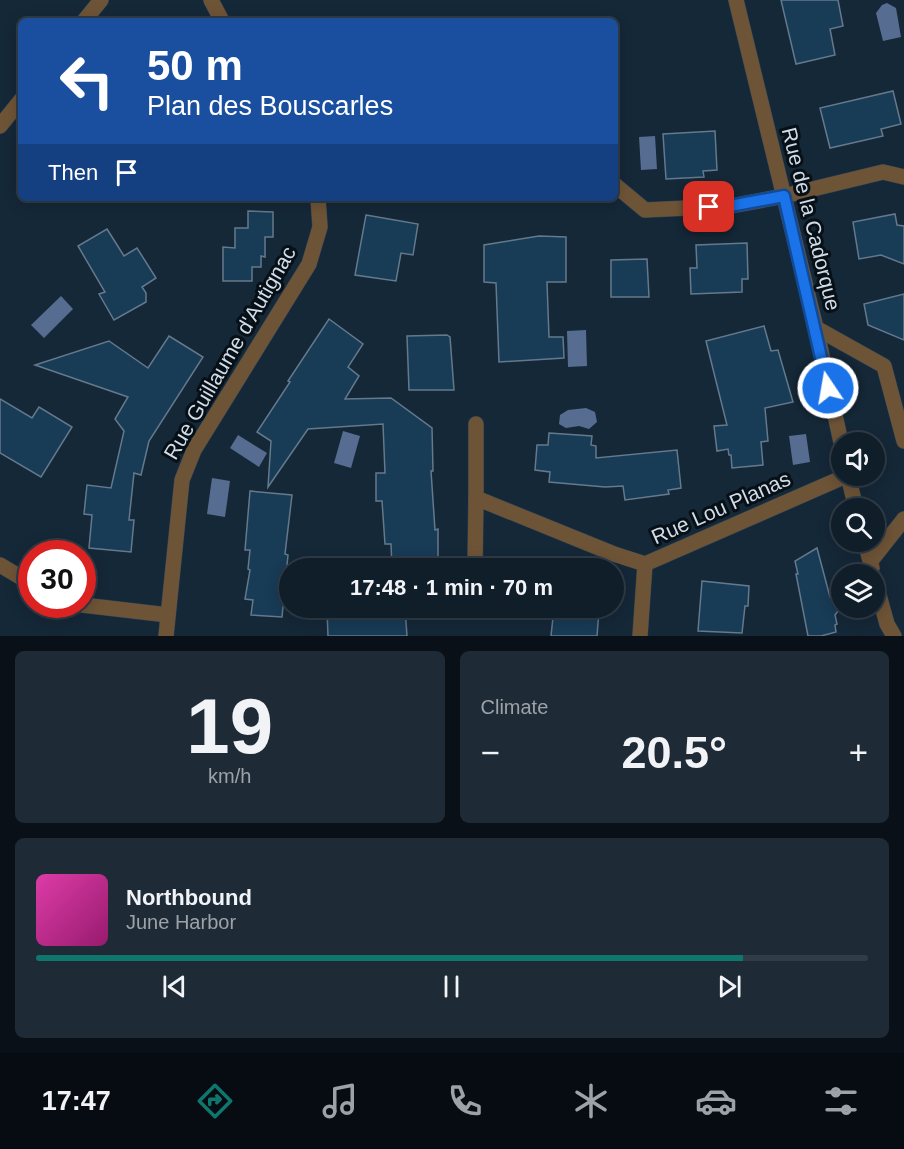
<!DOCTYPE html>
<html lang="en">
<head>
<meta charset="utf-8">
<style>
  :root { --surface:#101e2a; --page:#1e2b36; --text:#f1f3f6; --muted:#9ca2a8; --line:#303c47; --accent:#0f766e }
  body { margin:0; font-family:Helvetica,sans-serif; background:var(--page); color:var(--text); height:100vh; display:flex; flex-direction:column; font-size:22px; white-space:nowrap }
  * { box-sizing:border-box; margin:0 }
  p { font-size:20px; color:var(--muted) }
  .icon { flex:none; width:33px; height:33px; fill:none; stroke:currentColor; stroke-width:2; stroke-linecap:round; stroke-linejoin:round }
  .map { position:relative; height:636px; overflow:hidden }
  .details { display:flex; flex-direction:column; gap:15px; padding:15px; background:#091017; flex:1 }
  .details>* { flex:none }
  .hud { position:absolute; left:18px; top:18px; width:600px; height:183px; border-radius:9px; box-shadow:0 3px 15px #0003,0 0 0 2px var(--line); background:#1a4fa0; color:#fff; overflow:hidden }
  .tools { position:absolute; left:831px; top:432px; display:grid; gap:12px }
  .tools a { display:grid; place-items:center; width:54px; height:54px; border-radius:50%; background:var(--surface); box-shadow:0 3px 15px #0003,0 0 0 2px var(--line); font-size:30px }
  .speed { position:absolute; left:18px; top:540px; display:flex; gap:12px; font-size:30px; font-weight:700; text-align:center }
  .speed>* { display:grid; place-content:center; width:78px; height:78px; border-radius:50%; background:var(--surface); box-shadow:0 3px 15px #0003,0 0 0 2px var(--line); line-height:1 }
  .speed .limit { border:9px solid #d22; background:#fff; color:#111 }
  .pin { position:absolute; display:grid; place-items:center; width:51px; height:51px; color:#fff; margin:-26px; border-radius:12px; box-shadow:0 3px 9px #0006 }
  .me { position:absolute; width:66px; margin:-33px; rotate:348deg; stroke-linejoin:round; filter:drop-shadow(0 0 4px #0008) }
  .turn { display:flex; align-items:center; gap:21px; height:126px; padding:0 30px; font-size:27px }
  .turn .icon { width:78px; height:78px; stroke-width:2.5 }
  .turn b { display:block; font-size:42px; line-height:51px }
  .then { display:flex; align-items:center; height:57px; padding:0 30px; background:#0003; gap:12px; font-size:22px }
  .big { font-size:45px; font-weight:600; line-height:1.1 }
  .details .tile { flex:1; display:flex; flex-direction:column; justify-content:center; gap:9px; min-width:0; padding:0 21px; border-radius:9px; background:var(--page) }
  .details .dial { align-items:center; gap:0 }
  .dial b { font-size:78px; line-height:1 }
  .song { display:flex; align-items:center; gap:18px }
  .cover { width:72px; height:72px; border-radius:9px; background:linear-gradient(135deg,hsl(320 70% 55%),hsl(320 70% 35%)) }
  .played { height:6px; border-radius:3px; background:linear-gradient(90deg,var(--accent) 85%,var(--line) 85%) }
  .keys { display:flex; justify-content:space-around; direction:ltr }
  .heat { display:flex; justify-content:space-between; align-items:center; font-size:33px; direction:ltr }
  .details .tiles { flex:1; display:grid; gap:15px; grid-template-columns:1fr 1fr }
  .tile:last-child { grid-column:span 2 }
  .trip { position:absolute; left:279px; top:558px; width:345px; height:60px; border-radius:30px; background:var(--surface); box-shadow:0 3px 15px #0003,0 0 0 2px var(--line); font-weight:600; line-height:60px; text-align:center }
  .menu { display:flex; height:96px; justify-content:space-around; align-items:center; background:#060c11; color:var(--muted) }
  .menu .icon { width:42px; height:42px }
  .menu .current { color:var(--accent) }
  .menu b { font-size:27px; color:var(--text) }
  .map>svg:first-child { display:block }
</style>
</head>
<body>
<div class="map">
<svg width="904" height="636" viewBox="0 0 904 636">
  <rect width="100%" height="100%" fill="#152838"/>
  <g fill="#576c91">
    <path d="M887 3 896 8 901 37 883 41 876 13 882 5Z"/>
    <path d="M655 136 657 169 641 170 639 137Z"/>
    <path d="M61 296 73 309 44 338 31 325Z"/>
    <path d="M586 330 587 366 568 367 567 331Z"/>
    <path d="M586 408 595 412 597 422 589 429 579 426 566 428 559 424 560 415 568 410Z"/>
    <path d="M343 431 360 436 351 468 334 463Z"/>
    <path d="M806 434 810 462 793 465 789 436Z"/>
    <path d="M238 435 267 453 259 467 230 448Z"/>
    <path d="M212 478 230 481 225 517 207 514Z"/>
  </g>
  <g fill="#183b56" stroke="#64798c" stroke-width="1.5">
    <path d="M781 0H838L843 26 830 29 835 55 796 64Z"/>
    <path d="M893 91 901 124 881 129 883 136 830 148 820 108Z"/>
    <path d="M715 131 717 170 703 171 704 177 666 179 663 134Z"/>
    <path d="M248 211 273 212V237H265V257L261 256V267H252V281H223V247L235 248V228H248Z"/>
    <path d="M895 214 897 225 904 226V264L881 255 859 259 853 222Z"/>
    <path d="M366 215 418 224 413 255 401 253 396 281 355 275Z"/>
    <path d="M107 229 124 256 137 248 156 278 142 287 146 293V302L114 320 99 294 105 292 78 246Z"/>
    <path d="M539 236 566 237V282H547L549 337H563L564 358 499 362 496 283 484 282V245Z"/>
    <path d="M747 243 748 279H742V292L691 294 690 268H697L696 245Z"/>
    <path d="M647 259 649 297H611V260Z"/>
    <path d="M904 294V340L868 325 864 304Z"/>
    <path d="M329 319 363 344 348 367 359 376 345 399 391 398 432 428 433 471H431L435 530 438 529V568H392L391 544H385L382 501H376V473H385L383 424 308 429 268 487 271 441 257 432 290 382 288 381Z"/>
    <path d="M764 326 771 351 778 350 793 402 765 408 768 441 761 442 763 465 732 468 731 455H729L728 449 717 451 714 426 727 425 706 341Z"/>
    <path d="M447 335 450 337 454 390H409L407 336Z"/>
    <path d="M169 336 203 357 149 441 141 475 134 473 129 520H134L131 552 89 548 92 515 84 514 87 485 111 488 124 431 115 419 128 397 35 365 109 341 148 368Z"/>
    <path d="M0 399 32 418 39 407 72 427 41 477 0 453Z"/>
    <path d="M549 433 592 436 591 445 596 446V458L677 450 681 488 668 490 669 494 625 500 623 486 605 487 549 482 550 472 535 470 537 445H548Z"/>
    <path d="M250 491 292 495 285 554 288 555 282 617 251 615 253 600 245 599 250 570 248 569 250 550H245Z"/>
    <path d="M817 548 830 597 842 602V606L835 615 837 624 835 625 836 632 821 636H808L796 574H798L795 561Z"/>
    <path d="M702 581 749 586 748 606H745L742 633 698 631Z"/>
    <path d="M367 608H405L407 636H328L327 610Z"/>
    <path d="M554 608H576V609L599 611 597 636H551Z"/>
  </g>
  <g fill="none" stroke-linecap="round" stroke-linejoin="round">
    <defs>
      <g id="minor">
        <path d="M211 0 222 21"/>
        <path d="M736 0 816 328 842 447"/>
        <path d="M84 21 101 0"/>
        <path d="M0 126 21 100"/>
        <path d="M615 185 645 210 731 206 784 196 883 172 904 177"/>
        <path d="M816 328 884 366 904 441"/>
        <path d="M476 424V498"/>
        <path d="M848 476 856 508"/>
        <path d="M865 542 872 568"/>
        <path d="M870 562 904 519"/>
        <path d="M0 565 32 584"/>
        <path d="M475 568 476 498 614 554 645 564"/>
        <path d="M874 577 887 624 894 636"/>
        <path d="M74 604 168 615"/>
        <path d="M166 636 182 480 194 450 309 264 320 227 318 198"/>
        <path d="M640 636 645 564 846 476"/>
      </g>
    </defs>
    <use href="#minor" stroke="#334554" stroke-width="16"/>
    <use href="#minor" stroke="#6e5437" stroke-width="15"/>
  </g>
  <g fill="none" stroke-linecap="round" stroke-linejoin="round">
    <defs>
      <path id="route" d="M709 207 730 206 784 196 828 388"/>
    </defs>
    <use href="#route" stroke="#114b97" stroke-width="15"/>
    <use href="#route" stroke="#1a73e8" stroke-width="10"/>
  </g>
  <g text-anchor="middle" stroke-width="6" stroke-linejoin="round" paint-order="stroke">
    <g font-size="21" fill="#d1dce7" stroke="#081017">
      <text transform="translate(811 219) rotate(76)" y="7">Rue de la Cadorque</text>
      <text transform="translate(230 353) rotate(-60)" y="7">Rue Guillaume d'Autignac</text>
      <text transform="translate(721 508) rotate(-24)" y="7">Rue Lou Planas</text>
    </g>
  </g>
</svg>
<div class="tools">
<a><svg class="icon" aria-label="sound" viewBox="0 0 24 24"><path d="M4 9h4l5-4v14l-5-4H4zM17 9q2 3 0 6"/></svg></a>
<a><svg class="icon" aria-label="search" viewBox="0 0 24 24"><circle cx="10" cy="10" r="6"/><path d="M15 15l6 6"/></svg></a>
<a><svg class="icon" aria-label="layers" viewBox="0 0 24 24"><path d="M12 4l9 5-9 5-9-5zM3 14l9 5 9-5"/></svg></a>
</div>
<div class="speed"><div class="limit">30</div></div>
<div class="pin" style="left:709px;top:207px;background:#d93025"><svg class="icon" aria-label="arrive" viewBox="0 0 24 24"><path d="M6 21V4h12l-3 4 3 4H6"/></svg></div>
<svg class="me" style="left:828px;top:388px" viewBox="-20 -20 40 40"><circle r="17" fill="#1a73e8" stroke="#fff" stroke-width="3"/><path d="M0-11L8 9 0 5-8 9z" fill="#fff"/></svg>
<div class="trip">17:48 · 1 min · 70 m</div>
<div class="hud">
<div class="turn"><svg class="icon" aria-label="left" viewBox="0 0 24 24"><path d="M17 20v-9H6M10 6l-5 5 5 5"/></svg><div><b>50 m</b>Plan des Bouscarles</div></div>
<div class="then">Then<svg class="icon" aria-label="arrive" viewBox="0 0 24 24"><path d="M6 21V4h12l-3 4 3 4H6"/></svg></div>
</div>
</div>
<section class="details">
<div class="tiles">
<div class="tile dial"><b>19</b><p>km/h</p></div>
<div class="tile"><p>Climate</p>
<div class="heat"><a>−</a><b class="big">20.5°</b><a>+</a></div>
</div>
<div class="tile">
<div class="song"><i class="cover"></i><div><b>Northbound</b><p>June Harbor</p></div></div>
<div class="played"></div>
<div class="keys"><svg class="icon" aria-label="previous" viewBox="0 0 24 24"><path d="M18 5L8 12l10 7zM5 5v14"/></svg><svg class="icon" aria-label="pause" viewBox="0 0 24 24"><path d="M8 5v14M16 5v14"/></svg><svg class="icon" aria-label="next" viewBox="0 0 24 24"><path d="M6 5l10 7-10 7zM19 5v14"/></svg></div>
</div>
</div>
</section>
<nav class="menu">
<b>17:47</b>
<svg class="icon current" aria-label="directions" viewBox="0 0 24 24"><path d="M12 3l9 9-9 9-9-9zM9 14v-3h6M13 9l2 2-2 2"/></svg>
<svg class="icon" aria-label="music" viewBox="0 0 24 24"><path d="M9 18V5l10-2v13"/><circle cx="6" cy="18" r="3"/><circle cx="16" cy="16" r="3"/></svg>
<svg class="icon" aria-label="phone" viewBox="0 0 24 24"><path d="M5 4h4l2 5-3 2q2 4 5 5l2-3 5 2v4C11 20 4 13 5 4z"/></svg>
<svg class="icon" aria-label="climate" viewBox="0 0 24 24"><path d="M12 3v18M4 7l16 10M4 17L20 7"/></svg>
<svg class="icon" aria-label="car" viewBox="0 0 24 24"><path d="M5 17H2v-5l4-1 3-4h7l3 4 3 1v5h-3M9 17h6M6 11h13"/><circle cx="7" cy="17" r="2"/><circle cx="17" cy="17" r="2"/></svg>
<svg class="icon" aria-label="filters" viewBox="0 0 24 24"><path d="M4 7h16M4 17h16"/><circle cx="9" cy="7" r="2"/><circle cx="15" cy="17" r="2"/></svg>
</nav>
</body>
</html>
